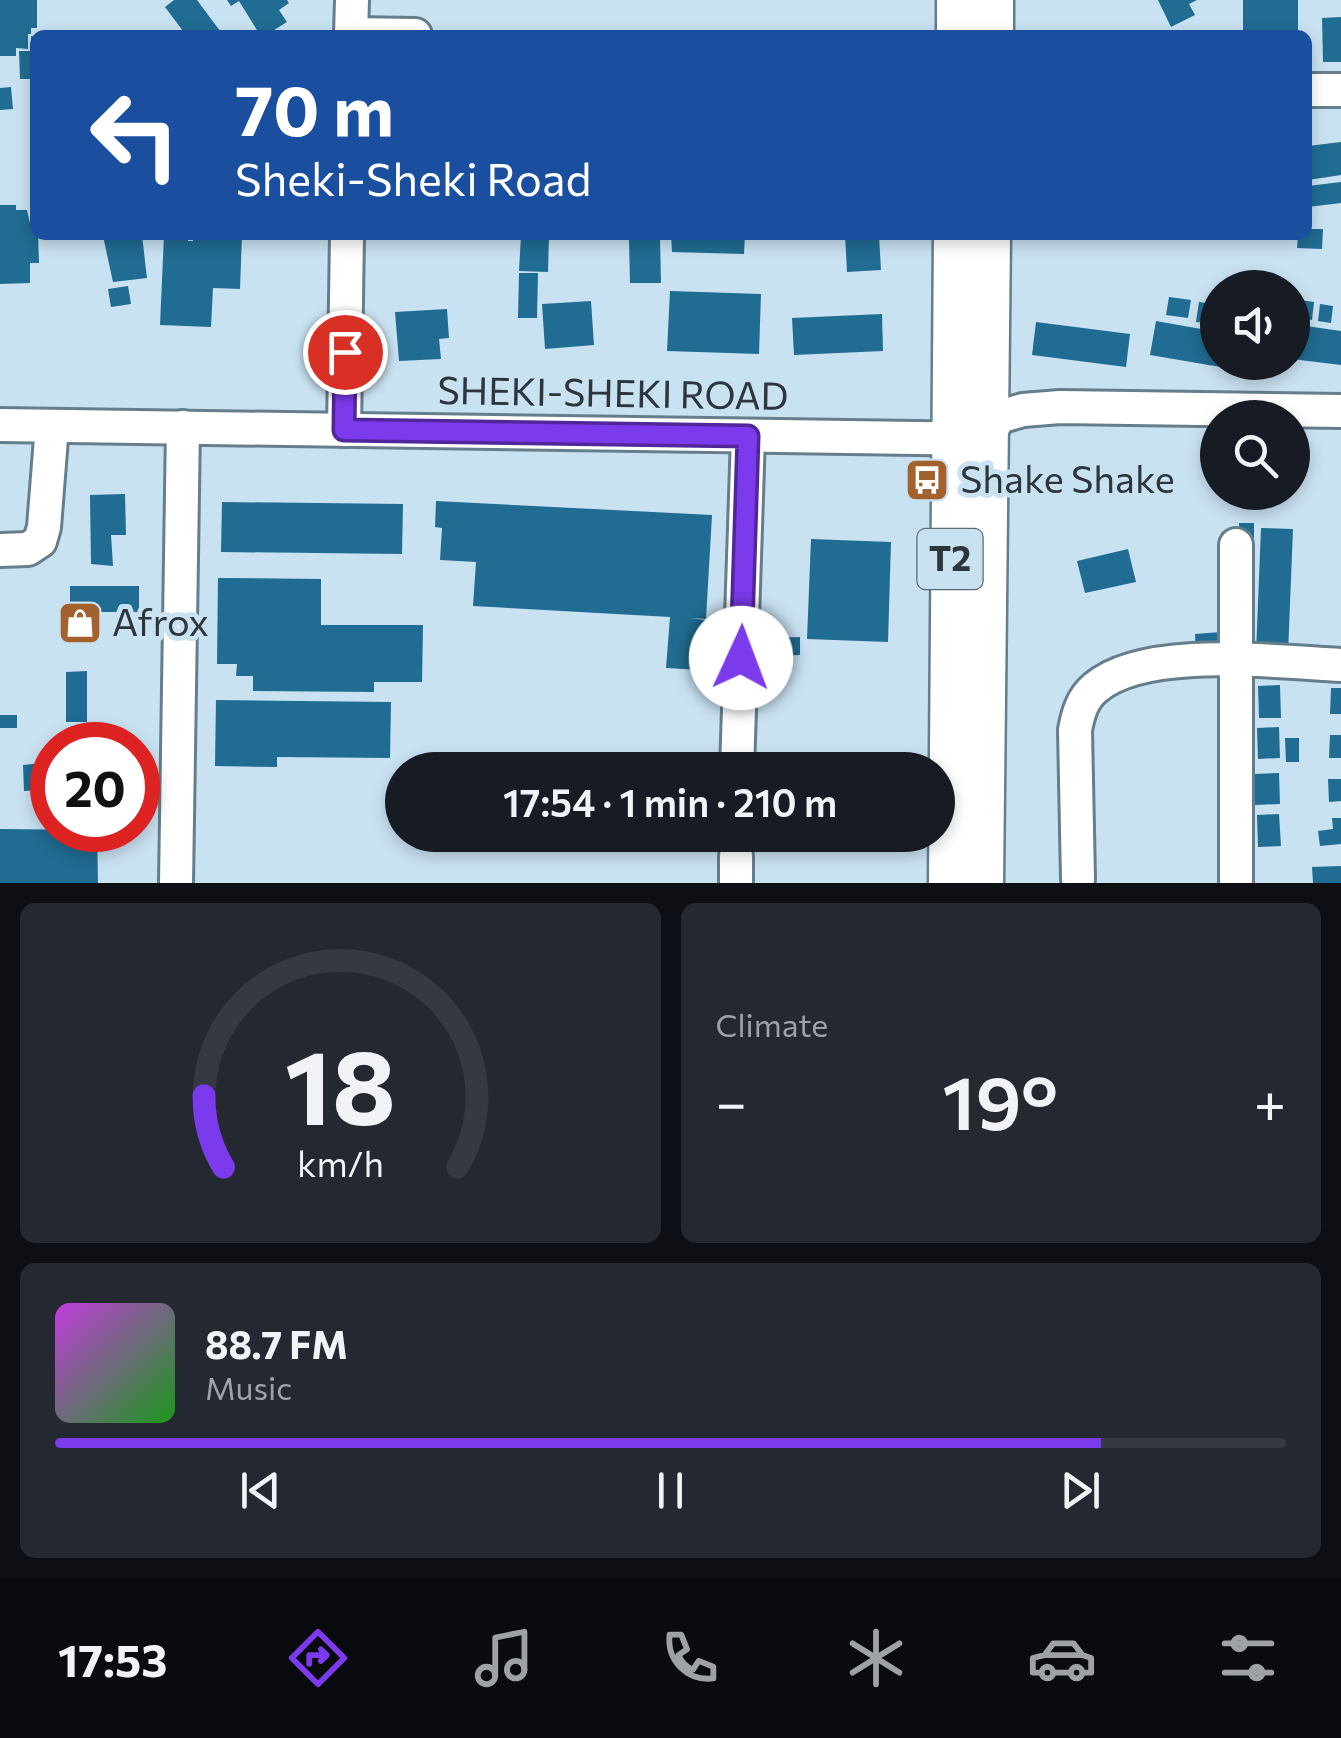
<!DOCTYPE html>
<html lang="en">
<head>
<meta charset="utf-8">
<style>
  :root { --surface:#171b24; --page:#242831; --text:#f1f3f6; --muted:#9ea1a6; --line:#363941; --accent:#7c3aed }
  body { margin:0; font-family:Commissioner,sans-serif; background:var(--page); color:var(--text); height:100vh; display:flex; flex-direction:column; font-size:38px; white-space:nowrap }
  * { box-sizing:border-box; margin:0 }
  p { font-size:32px; color:var(--muted) }
  .icon { flex:none; width:55px; height:55px; fill:none; stroke:currentColor; stroke-width:2; stroke-linecap:round; stroke-linejoin:round }
  .map { position:relative; height:883px; overflow:hidden }
  .drawer { display:flex; flex-direction:column; gap:20px; padding:20px; background:#0d0f14; flex:1 }
  .drawer>* { flex:none }
  .top-card { position:absolute; left:30px; top:30px; width:1282px; height:210px; border-radius:15px; box-shadow:0 5px 15px #0003; background:#1a4fa0; color:#fff; overflow:hidden }
  .buttons { position:absolute; left:1200px; top:270px; display:grid; gap:20px }
  .buttons a { display:grid; place-items:center; width:110px; height:110px; border-radius:50%; background:var(--surface); box-shadow:0 5px 15px #0003; font-size:50px }
  .speed { position:absolute; left:30px; top:722px; display:flex; gap:20px; font-size:50px; font-weight:700; text-align:center }
  .speed>* { display:grid; place-content:center; width:130px; height:130px; border-radius:50%; background:var(--surface); box-shadow:0 5px 15px #0003; line-height:1 }
  .speed .limit { border:15px solid #d22; background:#fff; color:#111 }
  .pin { position:absolute; display:grid; place-items:center; width:85px; height:85px; color:#fff; margin:-42px; border:5px solid #fff; border-radius:50%; box-shadow:0 2px 10px #0007 }
  .me { position:absolute; width:110px; margin:-55px; rotate:2deg; stroke-linejoin:round; filter:drop-shadow(0 0 8px #0008) }
  .turn { display:flex; align-items:center; gap:35px; height:210px; padding:0 40px; font-size:45px }
  .turn .icon { width:130px; height:130px; stroke-width:2.5 }
  .turn b { display:block; font-size:70px; line-height:85px }
  .big { font-size:75px; font-weight:600; line-height:1.1 }
  .drawer .tile { flex:1; display:flex; flex-direction:column; justify-content:center; gap:15px; min-width:0; padding:0 35px; border-radius:15px; background:var(--page) }
  .drawer .dial { align-items:center; gap:0 }
  .dial svg { height:260px; overflow:visible; fill:none; stroke:var(--line); stroke-width:7; stroke-linecap:round; text-anchor:middle }
  .dial text { fill:var(--text); stroke:none }
  .song { display:flex; align-items:center; gap:30px }
  .cover { width:120px; height:120px; border-radius:15px; background:linear-gradient(135deg,hsl(290 70% 55%),hsl(120 70% 35%)) }
  .played { height:10px; border-radius:5px; background:linear-gradient(90deg,var(--accent) 85%,var(--line) 85%) }
  .keys { display:flex; justify-content:space-around; direction:ltr }
  .heat { display:flex; justify-content:space-between; align-items:center; font-size:55px; direction:ltr }
  .drawer .tiles { flex:1; display:grid; gap:20px; grid-template-columns:1fr 1fr }
  .tile:last-child { grid-column:span 2 }
  .trip { position:absolute; left:385px; top:752px; width:570px; height:100px; border-radius:50px; background:var(--surface); box-shadow:0 5px 15px #0003; font-weight:600; line-height:100px; text-align:center }
  .tabs { display:flex; height:160px; justify-content:space-around; align-items:center; background:#090b0e; color:var(--muted) }
  .tabs .icon { width:70px; height:70px }
  .tabs .current { color:var(--accent) }
  .tabs b { font-size:45px; color:var(--text) }
  .map>svg:first-child { display:block }
</style>
</head>
<body>
<div class="map">
<svg width="1341" height="883" viewBox="0 0 1341 883">
  <rect width="100%" height="100%" fill="#c9e2f2"/>
  <g fill="#206c92">
    <path d="M0 0H37V28H31V34H28V49L16 48V56H0Z"/>
    <path d="M174 0H197L223 35H186L165 7Z"/>
    <path d="M227 0H287L289 3 279 10 287 22 266 35H260L239 1 231 6Z"/>
    <path d="M1158 0H1197L1189 4 1195 15 1171 27Z"/>
    <rect x="1243" y="0" width="55" height="34"/>
    <path d="M1341 17V62H1323L1322 18Z"/>
    <path d="M31 36H35V79H20L19 51H31Z"/>
    <path d="M11 87 13 109 0 110V88Z"/>
    <path d="M1341 142V175L1308 180V146Z"/>
    <path d="M1341 182V203L1308 207V186Z"/>
    <path d="M0 205H16V210H27L32 232 38 235 39 263H30V283L0 284Z"/>
    <path d="M1308 229H1323L1322 249 1297 248 1298 235H1308Z"/>
    <path d="M108 235H142L147 278 113 282 103 236Z"/>
    <path d="M164 235H188V241H193V235H242L240 289 213 288 211 327 160 325Z"/>
    <path d="M521 235 549 236 548 272 519 271Z"/>
    <path d="M671 235H745L744 254 672 252Z"/>
    <rect x="802" y="235" width="41" height="4"/>
    <path d="M845 235H879L881 270 847 272Z"/>
    <path d="M660 238 661 283H630L629 240Z"/>
    <path d="M519 273H538L537 318H518Z"/>
    <path d="M128 286 131 304 111 307 108 289Z"/>
    <path d="M670 291 761 294 759 354 667 351Z"/>
    <path d="M1169 297 1191 300 1188 318 1166 315Z"/>
    <path d="M1292 299 1314 302 1312 320 1292 317Z"/>
    <path d="M591 301 594 345 545 349 542 304Z"/>
    <path d="M1199 302 1213 304 1210 323 1196 322Z"/>
    <path d="M1320 304 1333 306 1331 323 1318 321Z"/>
    <path d="M447 309 449 338 439 339 441 359 399 361 395 312Z"/>
    <path d="M882 314 883 351 794 355 792 318Z"/>
    <path d="M1156 321 1218 332V362H1246L1244 371 1150 355Z"/>
    <path d="M1036 322 1130 334 1126 367 1032 355Z"/>
    <path d="M1292 324 1341 331V365L1292 359Z"/>
    <path d="M125 494 126 535H111L113 566 91 564 90 495Z"/>
    <path d="M436 501 712 515 706 619 690 618 705 620 702 670 666 668 670 617 473 606 476 562 440 560 442 528 435 527Z"/>
    <path d="M222 502 403 504 402 554 221 552Z"/>
    <rect x="1239" y="523" width="15" height="15"/>
    <path d="M1261 528 1293 529 1288 654 1256 653Z"/>
    <path d="M811 539 891 542 888 642 807 639Z"/>
    <path d="M1128 549 1136 582 1085 593 1077 561Z"/>
    <path d="M218 578 321 579V625H423L422 682H374V692L253 691V676H236L237 664H217Z"/>
    <rect x="70" y="586" width="69" height="26"/>
    <path d="M1221 632 1223 655 1196 657 1195 634Z"/>
    <path d="M800 637V655L764 656 763 638Z"/>
    <path d="M87 671V722H66V672Z"/>
    <path d="M1280 685 1281 718H1259L1258 686Z"/>
    <path d="M1331 688H1341V714H1330Z"/>
    <path d="M216 700 391 702 390 758 277 757V767L215 766Z"/>
    <rect x="0" y="715" width="17" height="13"/>
    <path d="M1279 727 1280 758 1258 759 1257 728Z"/>
    <path d="M1330 735H1341V758H1329Z"/>
    <path d="M1285 738H1299V762H1286Z"/>
    <path d="M42 763 43 790 24 791 23 765Z"/>
    <path d="M1279 773 1280 804 1255 805 1254 774Z"/>
    <path d="M1328 779H1341V801L1329 802Z"/>
    <path d="M1279 814 1281 846 1258 847 1257 815Z"/>
    <path d="M1332 818H1341V844L1320 846 1318 831 1333 829Z"/>
    <path d="M0 829 97 830 98 883H0Z"/>
    <path d="M1341 866V883H1313L1312 867Z"/>
  </g>
  <g fill="none" stroke-linecap="round" stroke-linejoin="round">
    <defs>
      <g id="minor">
        <path d="M351 34 415 35"/>
        <path d="M351 35 352 0"/>
        <path d="M1308 90H1341"/>
        <path d="M0 425 986 439 999 417 1023 410 1060 407 1341 411"/>
        <path d="M344 430 347 235"/>
        <path d="M0 550 28 549 40 541 44 527 52 426"/>
        <path d="M737 770 748 436"/>
        <path d="M1078 879 1075 730C1078 714 1082 699 1095 688 1145 645 1278 662 1341 665"/>
        <path d="M176 883 183 427"/>
        <path d="M736 883V856"/>
        <path d="M1236 883V545"/>
      </g>
      <g id="major">
        <path d="M993 0V35"/>
        <path d="M957 35V0"/>
        <path d="M949 883 954 235"/>
        <path d="M983 883 990 235"/>
      </g>
    </defs>
    <use href="#minor" stroke="#667d8b" stroke-width="38"/>
    <use href="#major" stroke="#667d8b" stroke-width="45"/>
    <use href="#minor" stroke="#fff" stroke-width="32"/>
    <use href="#major" stroke="#fff" stroke-width="40"/>
  </g>
  <g fill="none" stroke-linecap="round" stroke-linejoin="round">
    <defs>
      <path id="route" d="M345 352 344 430 748 436 741 658"/>
    </defs>
    <use href="#route" stroke="#51269a" stroke-width="25"/>
    <use href="#route" stroke="#7c3aed" stroke-width="18"/>
  </g>
  <defs>
    <symbol id="bus-square" viewBox="-11 -11 22 22"><rect x="-9" y="-9" width="18" height="18" rx="4" fill="#a3612e" stroke="#c9e2f2"/><path d="M-5-6H5V4H4V6H2V4H-2V6H-4V4H-5ZM-3.5-4V0h7V-4ZM-3.5 1.2v1.5H-2V1.2ZM2 1.2v1.5H3.5V1.2Z" fill="#fff"/></symbol>
    <symbol id="shop-square" viewBox="-11 -11 22 22"><rect x="-9" y="-9" width="18" height="18" rx="4" fill="#a3612e" stroke="#c9e2f2"/><path d="M-5-2.5h2.3a2.7 3.5 0 0 1 5.4 0H5L5.5 6h-11ZM-1.5-2.5h3a1.5 2.3 0 0 0-3 0Z" fill="#fff"/></symbol>
  </defs>
  <g fill-rule="evenodd">
    <use href="#bus-square" x="902" y="455" width="50" height="50"/>
    <use href="#shop-square" x="55" y="598" width="50" height="50"/>
  </g>
  <g text-anchor="middle" stroke-width="10" stroke-linejoin="round" paint-order="stroke">
    <rect fill="#c9e2f2" stroke="#5b6a73" stroke-width="2.5" x="917.5" y="529" width="65" height="60" rx="8"/>
    <g font-size="35" font-weight="bold" fill="#2c363c">
      <text x="950" y="571">T2</text>
    </g>
    <g font-size="38" fill="#2c363c" stroke="#c9e2f2">
      <text transform="translate(613 394) rotate(1)" y="13">SHEKI-SHEKI ROAD</text>
    </g>
    <g font-size="38" fill="#2c363c" stroke="#c9e2f2" text-anchor="start">
      <text x="960" y="493">Shake Shake</text>
      <text x="112" y="636">Afrox</text>
    </g>
  </g>
</svg>
<div class="buttons">
<a><svg class="icon" aria-label="sound" viewBox="0 0 24 24"><path d="M4 9h4l5-4v14l-5-4H4zM17 9q2 3 0 6"/></svg></a>
<a><svg class="icon" aria-label="search" viewBox="0 0 24 24"><circle cx="10" cy="10" r="6"/><path d="M15 15l6 6"/></svg></a>
</div>
<div class="speed"><div class="limit">20</div></div>
<div class="pin" style="left:345px;top:352px;background:#d93025"><svg class="icon" aria-label="arrive" viewBox="0 0 24 24"><path d="M6 21V4h12l-3 4 3 4H6"/></svg></div>
<svg class="me" style="left:741px;top:658px" viewBox="-20 -20 40 40"><circle r="19" fill="#fff"/><path d="M0-13L10 11 0 6-10 11z" fill="#7c3aed"/></svg>
<div class="trip">17:54 · 1 min · 210 m</div>
<div class="top-card">
<div class="turn"><svg class="icon" aria-label="left" viewBox="0 0 24 24"><path d="M17 20v-9H6M10 6l-5 5 5 5"/></svg><div><b>70 m</b>Sheki-Sheki Road</div></div>
</div>
</div>
<section class="drawer">
<div class="tiles">
<div class="tile dial"><svg viewBox="0 0 100 80">
<path d="M14 69A42 42 0 1 1 86 69"/>
<path d="M14 69A42 42 0 0 1 8 47" stroke="#7c3aed"/>
<text x="50" y="56" font-size="32" font-weight="700">18</text>
<text x="50" y="72" font-size="11">km/h</text>
</svg></div>
<div class="tile"><p>Climate</p>
<div class="heat"><a>−</a><b class="big">19°</b><a>+</a></div>
</div>
<div class="tile">
<div class="song"><i class="cover"></i><div><b>88.7 FM</b><p>Music</p></div></div>
<div class="played"></div>
<div class="keys"><svg class="icon" aria-label="previous" viewBox="0 0 24 24"><path d="M18 5L8 12l10 7zM5 5v14"/></svg><svg class="icon" aria-label="pause" viewBox="0 0 24 24"><path d="M8 5v14M16 5v14"/></svg><svg class="icon" aria-label="next" viewBox="0 0 24 24"><path d="M6 5l10 7-10 7zM19 5v14"/></svg></div>
</div>
</div>
</section>
<nav class="tabs">
<b>17:53</b>
<svg class="icon current" aria-label="directions" viewBox="0 0 24 24"><path d="M12 3l9 9-9 9-9-9zM9 14v-3h6M13 9l2 2-2 2"/></svg>
<svg class="icon" aria-label="music" viewBox="0 0 24 24"><path d="M9 18V5l10-2v13"/><circle cx="6" cy="18" r="3"/><circle cx="16" cy="16" r="3"/></svg>
<svg class="icon" aria-label="phone" viewBox="0 0 24 24"><path d="M5 4h4l2 5-3 2q2 4 5 5l2-3 5 2v4C11 20 4 13 5 4z"/></svg>
<svg class="icon" aria-label="climate" viewBox="0 0 24 24"><path d="M12 3v18M4 7l16 10M4 17L20 7"/></svg>
<svg class="icon" aria-label="car" viewBox="0 0 24 24"><path d="M5 17H2v-5l4-1 3-4h7l3 4 3 1v5h-3M9 17h6M6 11h13"/><circle cx="7" cy="17" r="2"/><circle cx="17" cy="17" r="2"/></svg>
<svg class="icon" aria-label="filters" viewBox="0 0 24 24"><path d="M4 7h16M4 17h16"/><circle cx="9" cy="7" r="2"/><circle cx="15" cy="17" r="2"/></svg>
</nav>
</body>
</html>
